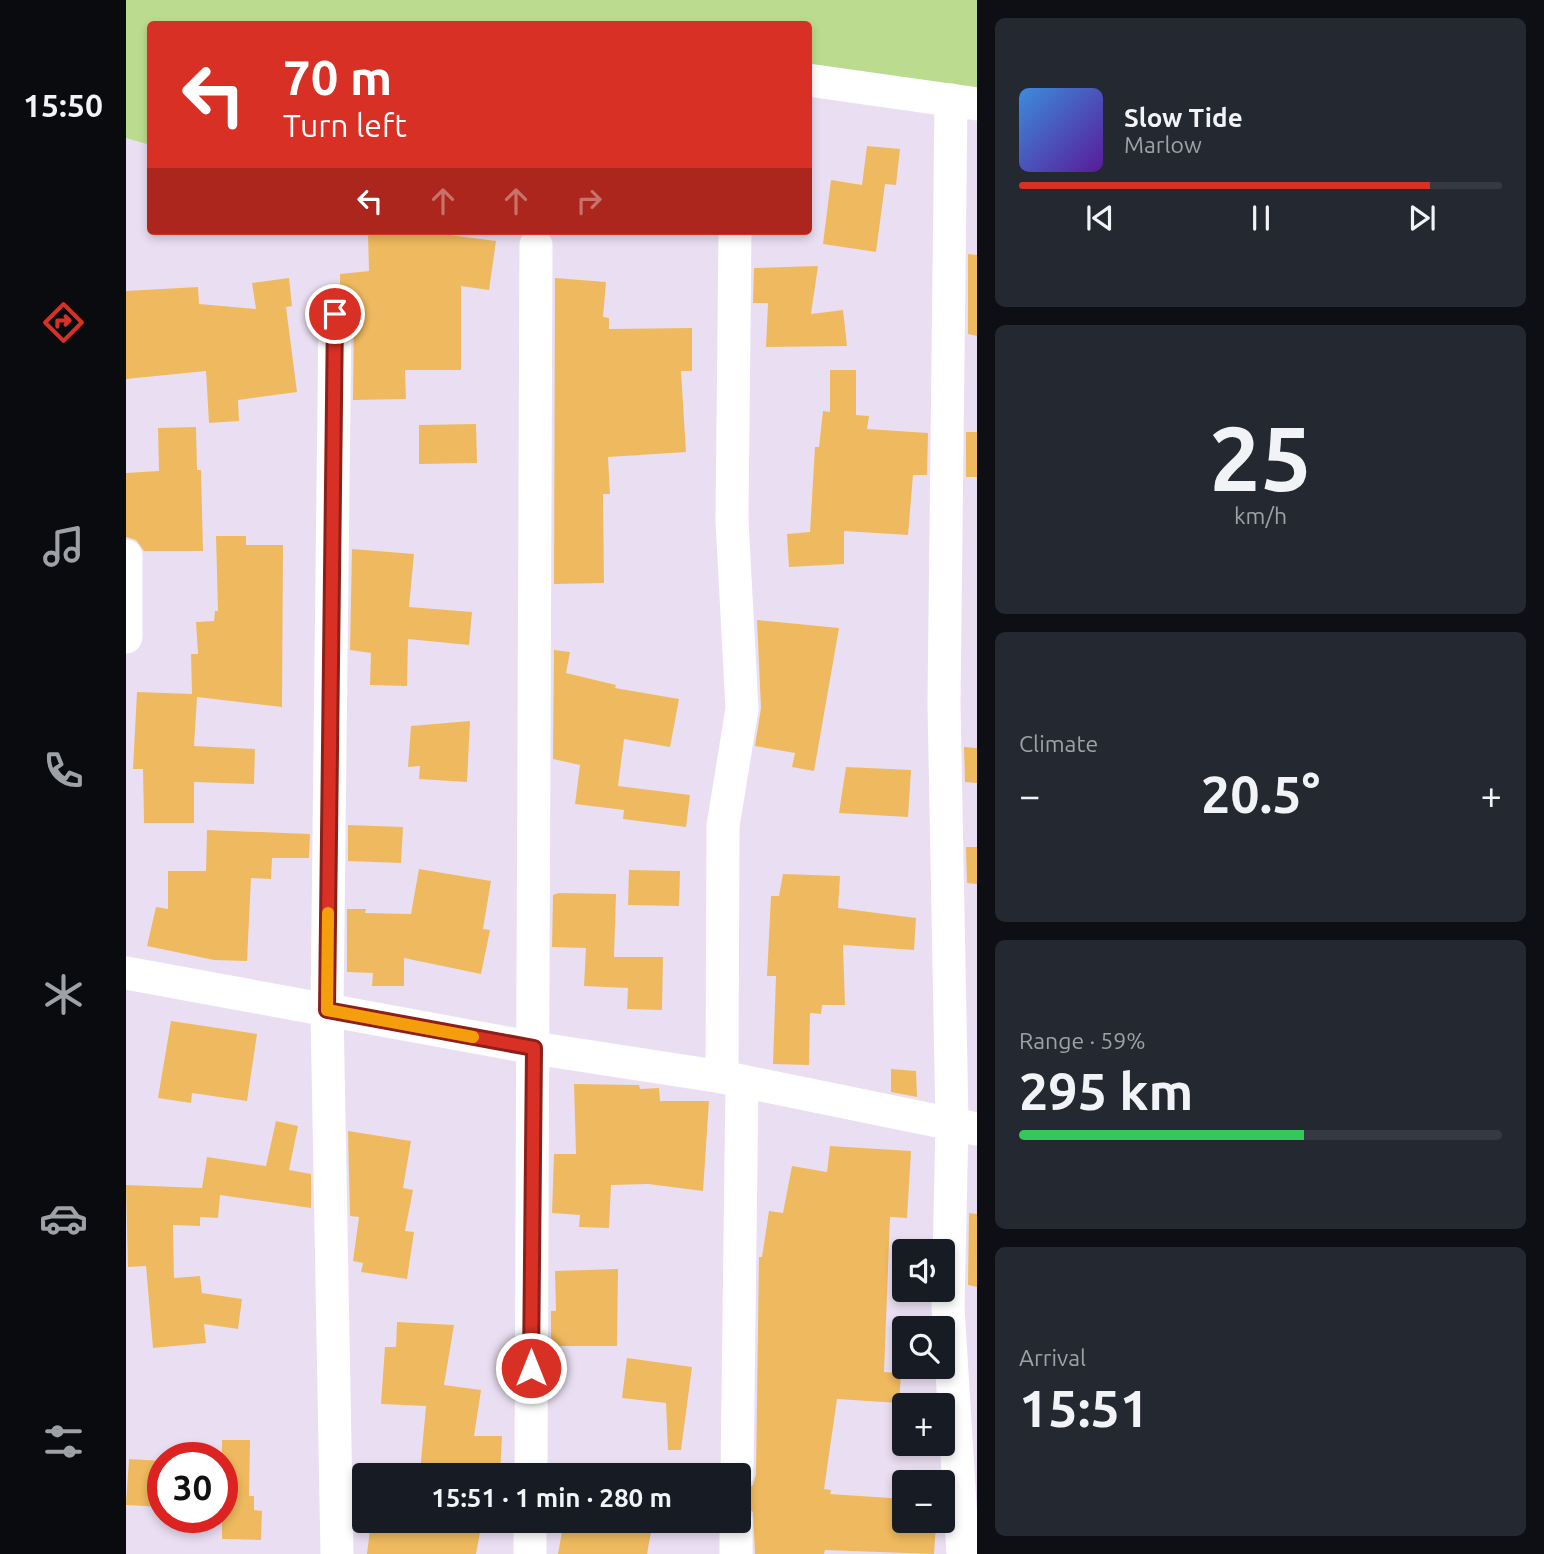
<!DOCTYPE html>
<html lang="en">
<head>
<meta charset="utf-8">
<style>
  :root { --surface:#171b24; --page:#242831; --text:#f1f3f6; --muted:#9ea1a6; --line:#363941; --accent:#d93025 }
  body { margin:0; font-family:Ubuntu,sans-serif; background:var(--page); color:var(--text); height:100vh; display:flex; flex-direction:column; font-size:26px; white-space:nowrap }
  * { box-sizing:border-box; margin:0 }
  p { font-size:23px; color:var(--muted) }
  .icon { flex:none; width:38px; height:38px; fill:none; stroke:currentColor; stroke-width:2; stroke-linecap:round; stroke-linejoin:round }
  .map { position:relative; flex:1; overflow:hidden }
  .drawer { display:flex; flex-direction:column; gap:18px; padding:18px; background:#0d0f14; width:567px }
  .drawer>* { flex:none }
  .hud { position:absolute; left:21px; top:21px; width:665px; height:214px; border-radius:7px; box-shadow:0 4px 10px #0003; background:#d93025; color:#fff; overflow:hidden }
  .fabs { position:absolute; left:766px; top:1239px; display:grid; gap:14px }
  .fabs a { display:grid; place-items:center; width:63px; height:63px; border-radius:7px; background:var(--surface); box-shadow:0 4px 10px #0003; font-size:35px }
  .speed { position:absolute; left:21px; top:1442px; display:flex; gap:14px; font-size:35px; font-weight:700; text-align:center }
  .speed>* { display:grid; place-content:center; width:91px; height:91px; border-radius:50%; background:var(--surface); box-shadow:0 4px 10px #0003; line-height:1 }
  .speed .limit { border:10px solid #d22; background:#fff; color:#111 }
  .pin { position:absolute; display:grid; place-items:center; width:60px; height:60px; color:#fff; margin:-30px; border:4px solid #fff; border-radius:50%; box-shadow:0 2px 7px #0007 }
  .me { position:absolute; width:77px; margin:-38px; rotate:0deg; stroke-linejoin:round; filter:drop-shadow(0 0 5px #0008) }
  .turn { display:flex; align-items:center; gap:24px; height:147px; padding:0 21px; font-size:32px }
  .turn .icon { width:91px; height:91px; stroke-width:2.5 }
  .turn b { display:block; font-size:49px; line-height:60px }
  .lanes { display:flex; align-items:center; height:66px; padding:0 21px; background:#0003; justify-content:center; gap:35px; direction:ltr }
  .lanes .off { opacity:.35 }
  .big { font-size:52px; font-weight:600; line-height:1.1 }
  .drawer .widget { flex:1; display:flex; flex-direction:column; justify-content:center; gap:10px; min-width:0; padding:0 24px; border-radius:10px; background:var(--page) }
  .drawer .dial { align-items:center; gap:0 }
  .dial b { font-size:91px; line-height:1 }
  .song { display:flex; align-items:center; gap:21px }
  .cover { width:84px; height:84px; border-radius:10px; background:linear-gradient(135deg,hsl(210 70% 55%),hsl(270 70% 35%)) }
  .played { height:7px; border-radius:4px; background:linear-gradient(90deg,var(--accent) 85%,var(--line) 85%) }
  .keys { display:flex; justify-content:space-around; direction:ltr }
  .heat { display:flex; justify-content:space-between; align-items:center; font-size:38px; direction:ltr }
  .charge { height:10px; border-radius:5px; background:linear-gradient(90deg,#34c759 59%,var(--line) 0) }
  .trip { position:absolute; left:226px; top:1463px; width:399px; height:70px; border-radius:7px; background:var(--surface); box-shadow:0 4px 10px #0003; font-weight:600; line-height:70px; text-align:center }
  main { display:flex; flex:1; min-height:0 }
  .menu { display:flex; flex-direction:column; width:126px; justify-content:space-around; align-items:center; background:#090b0e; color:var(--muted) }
  .menu .icon { width:49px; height:49px }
  .menu .selected { color:var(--accent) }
  .menu b { font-size:32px; color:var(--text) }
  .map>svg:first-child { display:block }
</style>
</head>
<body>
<main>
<nav class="menu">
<b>15:50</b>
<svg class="icon selected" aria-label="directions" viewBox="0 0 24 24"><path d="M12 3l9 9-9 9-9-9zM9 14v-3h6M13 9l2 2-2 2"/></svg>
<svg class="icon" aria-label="music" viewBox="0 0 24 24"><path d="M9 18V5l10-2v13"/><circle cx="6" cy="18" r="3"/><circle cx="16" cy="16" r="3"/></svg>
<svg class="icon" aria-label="phone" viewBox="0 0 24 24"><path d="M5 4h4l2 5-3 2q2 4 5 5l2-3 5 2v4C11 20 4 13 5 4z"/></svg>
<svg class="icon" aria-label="climate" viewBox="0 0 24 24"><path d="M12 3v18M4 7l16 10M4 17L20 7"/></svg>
<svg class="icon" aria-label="car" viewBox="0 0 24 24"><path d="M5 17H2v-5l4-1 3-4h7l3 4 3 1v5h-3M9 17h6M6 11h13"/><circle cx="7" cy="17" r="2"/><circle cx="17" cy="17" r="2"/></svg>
<svg class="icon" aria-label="filters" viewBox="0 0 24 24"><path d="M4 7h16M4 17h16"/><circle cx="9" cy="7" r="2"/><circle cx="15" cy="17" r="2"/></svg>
</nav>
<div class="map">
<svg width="851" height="1554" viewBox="0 0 851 1554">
  <rect width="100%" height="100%" fill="#eadff2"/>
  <path fill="#bbdc8e" d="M0 0H851V91L683 64 682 24H24V145L0 138Z"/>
  <g fill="#efba5f">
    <path d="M741 146 774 149 770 185 759 184 750 252 697 244 705 180 736 185Z"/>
    <path d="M300 232 370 241 363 290 335 286V370H279L280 399 227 400 228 314 225 304 214 296V274L243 271 242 233Z"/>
    <path d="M842 254 851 255V336L842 334Z"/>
    <path d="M692 266 685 314 717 310 721 346 640 347 642 303H627L628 268Z"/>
    <path d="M163 278 166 306 160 307 171 392 112 400 113 421 83 423 80 371 0 379V291L72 287 73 304 130 309 126 283Z"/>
    <path d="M429 278 480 282 477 317 483 318V329L566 328V371H555L560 452 482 457 484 494H477L478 583 428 584Z"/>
    <path d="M704 370H730V415L743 416 741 429 802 433 801 475H787L782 535 718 531V564L663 567 661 534 684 532 689 447H693L697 411 704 412Z"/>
    <path d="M350 424 351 463 293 464V425Z"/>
    <path d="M70 427 71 470H75L77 551H18L10 540 0 537V473L33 471 32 428Z"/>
    <rect x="840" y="432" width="11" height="45"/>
    <path d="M90 536H120V545H157L156 707 71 697 68 746 129 749 128 784 68 782V823H18L17 769H7L11 692 66 694 65 654H72L70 622 88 621 89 611H92Z"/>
    <path d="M226 549 288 554 283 607 346 612 343 645 282 639 281 686 244 685 245 653 224 650Z"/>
    <path d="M631 620 713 628 688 771 666 767 669 753 629 746 635 708Z"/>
    <path d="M428 650 444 652 440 673 490 685 489 688 553 699 544 747 498 739 492 786 564 795 560 827 497 819 498 810 449 804 454 765 427 759Z"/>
    <path d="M344 721 341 782 293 779 294 766 282 767 285 726Z"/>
    <path d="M838 747 851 748V783L839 782Z"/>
    <path d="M720 767 785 770 782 817 713 813Z"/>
    <path d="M222 825 277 827 275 863 222 861Z"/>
    <path d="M81 830 184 834 183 858H146L145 879 125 878 121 961 88 960 21 946 30 907 42 909V871H80Z"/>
    <path d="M840 847H851V884L841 883Z"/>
    <path d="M293 869 365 881 357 929 364 930 355 974 278 958V986H246L247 973 221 972V909H240L239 913 285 914Z"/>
    <path d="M503 870 554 871 553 906 502 905Z"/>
    <path d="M657 874 714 876 712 908 790 918 788 950 717 945 719 1005H696L695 1014 684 1013 683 1065 647 1064 650 976H641L645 896H653Z"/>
    <path d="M433 893 490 894 488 957H537L536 1010 501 1009 502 988 458 986 460 948 426 947 427 895Z"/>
    <path d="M45 1021 131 1034 121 1101 66 1093 65 1103 32 1098Z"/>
    <path d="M765 1069 790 1071 791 1097 765 1092Z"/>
    <path d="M448 1084 513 1085 514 1089 533 1088 534 1101H583L577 1191 522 1184 485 1185 483 1228 453 1227 454 1215 426 1213 428 1154H450Z"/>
    <path d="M150 1121 172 1126 163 1170 185 1174V1208L94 1195 92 1218 74 1217V1226L47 1225 48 1278 74 1276 76 1293 116 1299 112 1329 78 1324 80 1343 27 1348 20 1266 2 1267 0 1185 76 1188 81 1157 140 1166Z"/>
    <path d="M222 1131 285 1141 277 1188 287 1190 279 1231 288 1232 281 1279 235 1272 237 1263 227 1261 233 1217 224 1216Z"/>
    <path d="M704 1146 785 1151 781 1218 764 1217 758 1372 775 1373 773 1403 711 1399 698 1489 705 1490 704 1494 779 1499V1521L810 1523 808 1554 699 1550 698 1554H629L627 1512 614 1503 616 1493 627 1485 630 1475 633 1257H636L643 1211 657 1213 666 1166 701 1172Z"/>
    <path d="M843 1213 851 1214V1287L842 1285Z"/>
    <path d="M492 1269 491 1346H425V1311H430L429 1271Z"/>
    <path d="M271 1322 328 1325 318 1385 355 1390 348 1436H376L374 1474 319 1472V1475L294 1472 300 1406 255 1404 259 1347H270Z"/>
    <path d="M501 1358 566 1367 555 1450H542L540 1403 496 1398Z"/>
    <path d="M96 1440H124L123 1496H128V1510L136 1511 135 1540 96 1539Z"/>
    <path d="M3 1459 37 1461V1507L0 1505Z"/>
    <path d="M245 1521 300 1526 301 1521H356L350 1554H241Z"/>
    <path d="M438 1521H527L521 1554H432Z"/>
  </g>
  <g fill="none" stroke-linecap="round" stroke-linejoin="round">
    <g stroke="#fff" stroke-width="33">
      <path d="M682 80 851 104"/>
      <path d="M825 100 818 703 826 1123 822 1307 837 1554"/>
      <path d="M209 314 201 1010 211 1554"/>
      <path d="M0 556V637"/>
      <path d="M0 973 408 1048 596 1077 851 1129"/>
      <path d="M596 1077 597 826 616 709 606 520 609 231"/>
      <path d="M405 1475 410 245"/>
      <path d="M611 1475 616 1082"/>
      <path d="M404 1554V1521"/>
      <path d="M610 1554V1521"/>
    </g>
  </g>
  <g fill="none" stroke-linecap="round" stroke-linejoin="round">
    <defs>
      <path id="route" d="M209 314 201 1010 408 1048 405 1368"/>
    </defs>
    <use href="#route" stroke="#8d1f18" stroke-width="18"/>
    <use href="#route" stroke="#d93025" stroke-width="12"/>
    <path stroke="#f59e0b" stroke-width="12" d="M202 913 201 1010 347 1037"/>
  </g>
</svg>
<div class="fabs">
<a><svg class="icon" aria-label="sound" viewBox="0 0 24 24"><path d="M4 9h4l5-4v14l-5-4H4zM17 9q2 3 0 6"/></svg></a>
<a><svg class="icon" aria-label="search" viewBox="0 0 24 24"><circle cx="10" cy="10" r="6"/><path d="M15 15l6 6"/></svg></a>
<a>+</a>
<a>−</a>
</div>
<div class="speed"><div class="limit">30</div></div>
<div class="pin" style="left:209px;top:314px;background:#d93025"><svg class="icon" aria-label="arrive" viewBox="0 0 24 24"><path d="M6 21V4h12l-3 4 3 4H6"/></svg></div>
<svg class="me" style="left:405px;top:1368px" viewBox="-20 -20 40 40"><circle r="17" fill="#d93025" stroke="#fff" stroke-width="3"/><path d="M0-11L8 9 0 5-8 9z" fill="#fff"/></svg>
<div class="trip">15:51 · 1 min · 280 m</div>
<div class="hud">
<div class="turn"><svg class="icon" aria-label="left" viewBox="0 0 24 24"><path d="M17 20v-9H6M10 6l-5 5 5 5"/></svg><div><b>70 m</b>Turn left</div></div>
<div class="lanes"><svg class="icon" aria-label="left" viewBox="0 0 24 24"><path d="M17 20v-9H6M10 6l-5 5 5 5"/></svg><svg class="icon off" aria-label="ahead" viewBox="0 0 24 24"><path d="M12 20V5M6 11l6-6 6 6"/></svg><svg class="icon off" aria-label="ahead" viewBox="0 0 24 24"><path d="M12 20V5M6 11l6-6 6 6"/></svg><svg class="icon off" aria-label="right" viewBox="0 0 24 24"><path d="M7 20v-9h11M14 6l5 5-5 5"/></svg></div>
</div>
</div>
<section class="drawer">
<div class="widget">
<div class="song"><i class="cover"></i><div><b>Slow Tide</b><p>Marlow</p></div></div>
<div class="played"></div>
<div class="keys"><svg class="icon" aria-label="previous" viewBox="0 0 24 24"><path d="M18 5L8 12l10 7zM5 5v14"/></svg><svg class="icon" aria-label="pause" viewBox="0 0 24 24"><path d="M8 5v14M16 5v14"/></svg><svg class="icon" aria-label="next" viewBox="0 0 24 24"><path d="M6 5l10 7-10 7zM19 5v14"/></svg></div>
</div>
<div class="widget dial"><b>25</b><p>km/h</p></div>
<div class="widget"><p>Climate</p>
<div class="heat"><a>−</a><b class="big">20.5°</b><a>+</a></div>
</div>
<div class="widget"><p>Range · 59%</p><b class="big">295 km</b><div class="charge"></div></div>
<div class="widget"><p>Arrival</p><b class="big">15:51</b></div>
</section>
</main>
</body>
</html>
